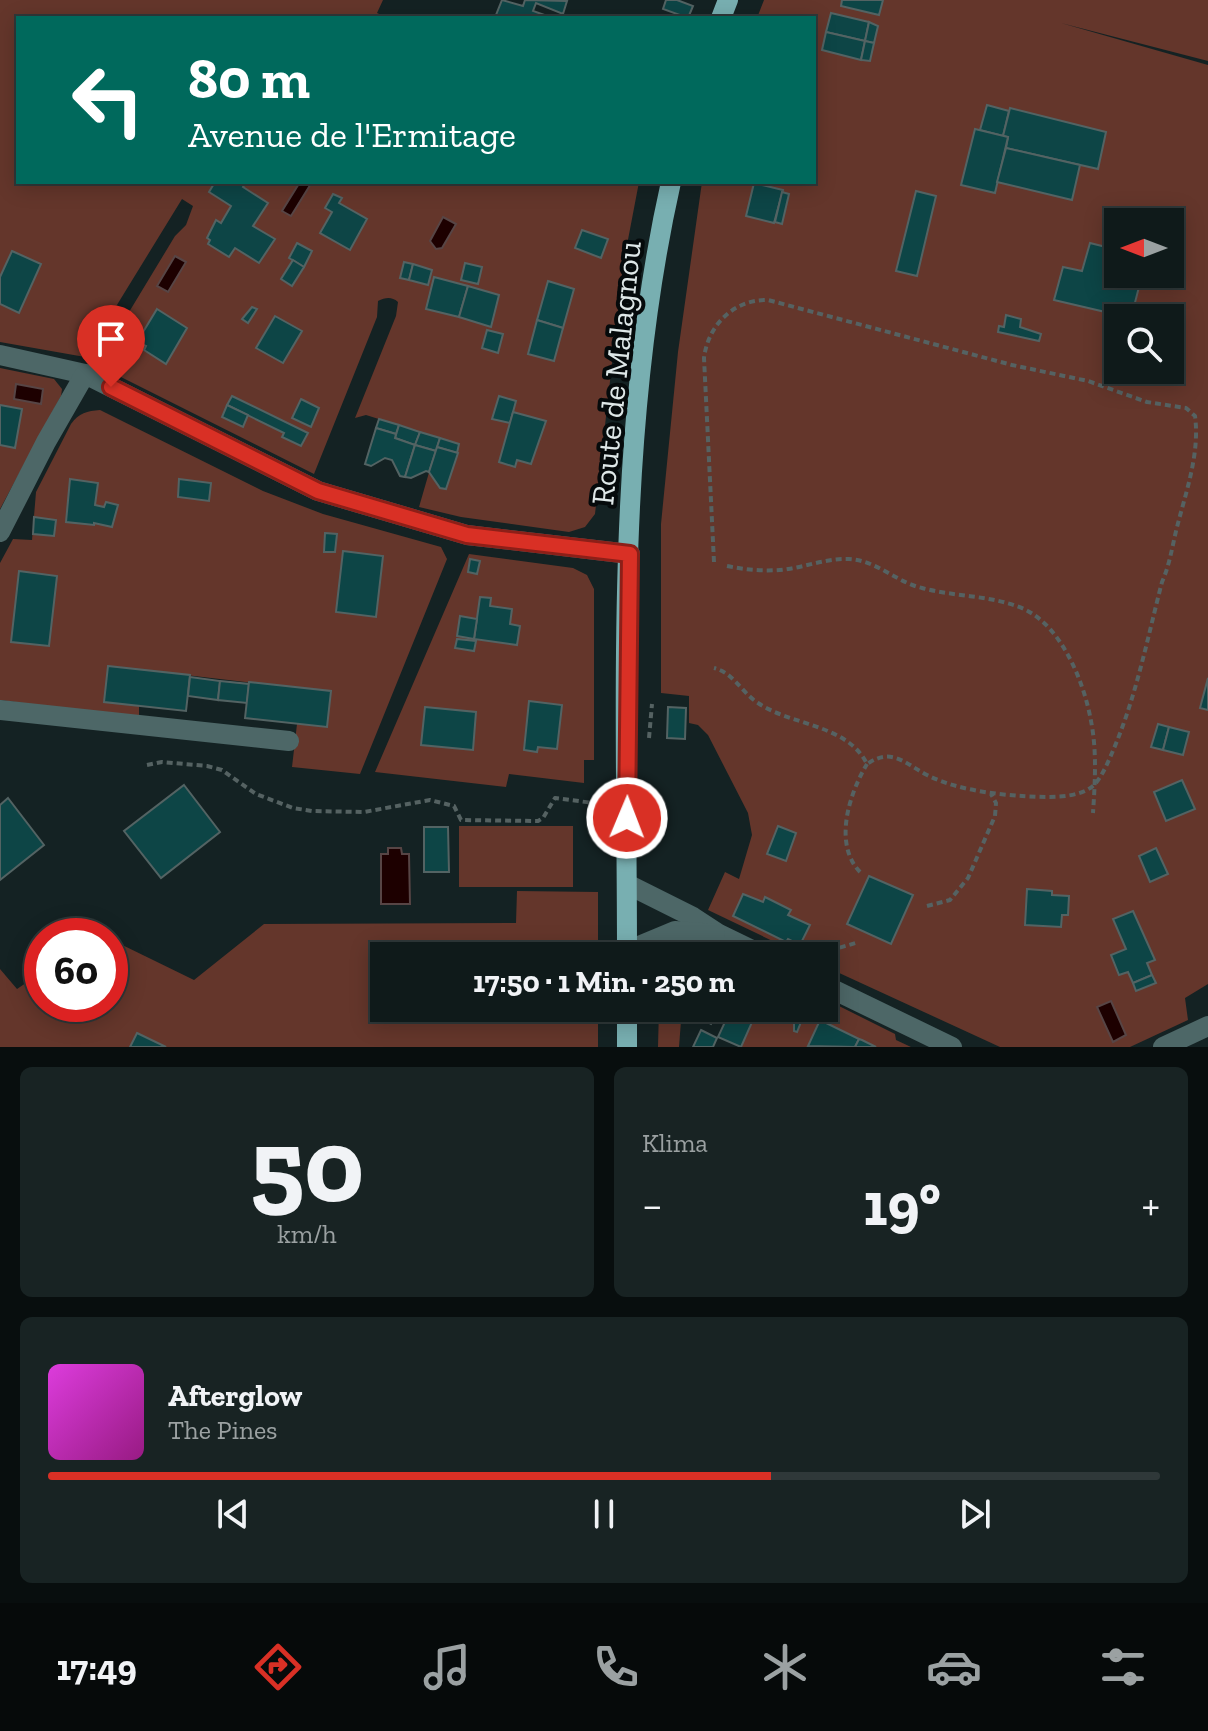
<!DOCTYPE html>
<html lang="de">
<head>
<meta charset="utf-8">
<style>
  :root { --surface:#0f1a1a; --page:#182323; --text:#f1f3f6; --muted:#9ba1a2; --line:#2f3839; --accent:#d93025 }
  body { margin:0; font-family:"Zilla Slab",serif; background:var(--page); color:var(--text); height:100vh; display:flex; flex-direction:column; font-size:30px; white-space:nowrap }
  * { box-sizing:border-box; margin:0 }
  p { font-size:26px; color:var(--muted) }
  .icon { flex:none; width:44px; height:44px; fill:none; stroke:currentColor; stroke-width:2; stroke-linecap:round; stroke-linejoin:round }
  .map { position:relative; height:1047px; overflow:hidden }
  .sheet { display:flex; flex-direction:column; gap:20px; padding:20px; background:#080e0e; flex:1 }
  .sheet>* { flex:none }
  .guide { position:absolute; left:16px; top:16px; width:800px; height:168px; border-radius:0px; box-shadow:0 4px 20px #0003,0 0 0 2px var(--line); background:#00695c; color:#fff; overflow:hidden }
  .needle { width:52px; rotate:270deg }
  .tools { position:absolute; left:1104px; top:208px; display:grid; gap:16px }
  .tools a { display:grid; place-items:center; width:80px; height:80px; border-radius:0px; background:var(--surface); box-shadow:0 4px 20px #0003,0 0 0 2px var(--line); font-size:40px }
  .speed { position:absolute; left:24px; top:918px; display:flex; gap:16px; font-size:40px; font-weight:700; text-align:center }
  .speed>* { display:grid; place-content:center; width:104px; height:104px; border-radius:50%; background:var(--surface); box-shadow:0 4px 20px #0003,0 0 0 2px var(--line); line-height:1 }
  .speed .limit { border:12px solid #d22; background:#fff; color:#111 }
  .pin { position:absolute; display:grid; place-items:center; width:68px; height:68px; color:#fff; margin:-82px -34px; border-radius:50% 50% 50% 0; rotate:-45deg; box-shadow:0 0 8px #0007 }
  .pin .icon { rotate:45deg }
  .me { position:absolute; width:88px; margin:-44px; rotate:1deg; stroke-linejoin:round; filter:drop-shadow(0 0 6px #0008) }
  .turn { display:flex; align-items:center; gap:28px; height:168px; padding:0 40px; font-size:36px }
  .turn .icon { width:104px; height:104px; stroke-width:2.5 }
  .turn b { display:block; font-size:56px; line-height:68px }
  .big { font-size:60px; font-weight:700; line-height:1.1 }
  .sheet .card { flex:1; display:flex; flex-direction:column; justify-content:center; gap:12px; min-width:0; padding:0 28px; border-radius:12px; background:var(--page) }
  .sheet .dial { align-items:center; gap:0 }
  .dial b { font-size:104px; line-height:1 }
  .song { display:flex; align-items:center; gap:24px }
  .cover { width:96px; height:96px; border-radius:12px; background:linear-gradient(135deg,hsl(300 70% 55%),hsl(310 70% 35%)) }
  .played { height:8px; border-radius:4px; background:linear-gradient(90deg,var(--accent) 65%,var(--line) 65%) }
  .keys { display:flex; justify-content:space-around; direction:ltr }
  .heat { display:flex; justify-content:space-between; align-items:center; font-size:44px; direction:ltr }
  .sheet .tiles { flex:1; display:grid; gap:20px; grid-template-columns:1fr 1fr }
  .card:last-child { grid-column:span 2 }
  .trip { position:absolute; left:370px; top:942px; width:468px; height:80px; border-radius:0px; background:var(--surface); box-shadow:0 4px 20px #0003,0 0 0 2px var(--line); font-weight:700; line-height:80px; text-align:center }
  .tabs { display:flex; height:128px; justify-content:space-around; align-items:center; background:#060a0a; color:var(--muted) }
  .tabs .icon { width:56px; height:56px }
  .tabs .active { color:var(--accent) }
  .tabs b { font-size:36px; color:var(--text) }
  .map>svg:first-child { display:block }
</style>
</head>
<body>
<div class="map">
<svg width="1208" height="1047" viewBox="0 0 1208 1047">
  <rect width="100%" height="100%" fill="#142223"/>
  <g fill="#64362b" fill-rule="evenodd">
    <path d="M0 0H383L377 13 388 18H18V182H639L623 266 595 514 585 527 569 532 461 517 419 507 439 438 366 415 355 418 396 316 398 302C391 296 385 298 378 301L377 317 314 474 97 365 175 236 186 225 193 206 182 199 85 357 0 342Z"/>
    <path d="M764 0H1208V61L1061 23 1208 65V984L1185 998 1188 1020 1130 1047H1000L824 966V956H804L708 910 725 872 739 879 752 835 748 813 708 735 698 725 689 723V696L661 693V524L678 352 702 182H814V18H757ZM1118 222H1170V274H1118ZM1118 318H1170V370H1118Z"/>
    <path d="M0 368 54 379 62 389 61 396 0 509Z"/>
    <path d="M100 410 263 491 323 514 441 547 447 559 360 774 292 767 297 724 327 727 331 692 109 666 139 706V718L0 700V563L13 539 32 540 36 492 71 424C79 413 87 411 100 410Z"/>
    <path d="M469 554 573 568 587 575 594 589V760H584V783L509 774 506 787 375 772Z"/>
    <rect x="459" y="826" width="114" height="61"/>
    <path d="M517 891 598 892V956H384V1008H598V1047H0V969L17 989 42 972V1004H110V939L194 980 264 924 516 923Z"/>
    <path d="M824 1005 831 1009 837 1005 895 1034 896 1040 911 1047H876L859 1039 855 1047H741L753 1021 743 1015 747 1008H824Z"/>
    <path d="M659 1008H682L679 1047H658Z"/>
  </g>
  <g fill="#1d0000" stroke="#574545" stroke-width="2">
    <path d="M300 182H312L291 216 282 211Z"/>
    <path d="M443 217 456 224 442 248 436 249 430 241Z"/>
    <path d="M175 256 186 262 168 292 157 286Z"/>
    <path d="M16 384 43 389 41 404 14 399Z"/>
    <path d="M388 848H401L402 854H409L410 904H381V854H388Z"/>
    <path d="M1111 1001 1126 1035 1113 1042 1097 1007Z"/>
  </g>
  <g fill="#0d4546" stroke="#536363" stroke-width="2">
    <path d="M502 0 523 6 525 0 567 1 563 14 536 3 533 11 553 18H504L496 15Z"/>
    <path d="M666 0H677L693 6 688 18 663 9Z"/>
    <path d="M842 0H883L879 15 841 6Z"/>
    <path d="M831 13 869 22 865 41 826 32Z"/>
    <path d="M869 22 878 26 874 43 865 41Z"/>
    <path d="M826 32 865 41 861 60 822 50Z"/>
    <path d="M865 41 874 43 870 61 861 60Z"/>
    <path d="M987 105 1009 111 1003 136 980 130Z"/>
    <path d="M1010 108 1106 132 1098 169 1006 148 1008 137 1003 136Z"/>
    <path d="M975 129 1008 137 995 193 961 185Z"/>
    <path d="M1006 148 1080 165 1072 200 997 182Z"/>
    <path d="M215 182H246L243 187 268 203 253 226 275 239 259 263 235 248 229 257 208 244 210 240 207 238 216 220 221 223 231 206 209 192Z"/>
    <path d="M754 183 783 190 774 223 746 216Z"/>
    <path d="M916 191 936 196 917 276 896 271Z"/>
    <path d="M782 192 789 194 782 224 775 222Z"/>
    <path d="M333 194 342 198 339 203 367 219 350 250 320 233 332 212 325 208Z"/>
    <path d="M582 230 608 239 601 258 575 248Z"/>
    <path d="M297 243 312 251 304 267 289 258Z"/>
    <path d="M1090 243 1118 250 1111 279 1139 287 1131 318 1054 300 1063 267 1082 271Z"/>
    <path d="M12 251 41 264 19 313 0 304V277Z"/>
    <path d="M293 260 304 267 292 286 281 279Z"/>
    <path d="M404 262 413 264 409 280 400 278Z"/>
    <path d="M465 263 482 267 478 284 461 280Z"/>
    <path d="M413 264 432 270 428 285 409 280Z"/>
    <path d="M434 277 468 286 459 317 426 309Z"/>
    <path d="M548 281 574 289 563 328 537 320Z"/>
    <path d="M468 286 499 295 491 327 459 317Z"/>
    <path d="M252 307 257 309 248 323 242 319Z"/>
    <path d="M157 309 187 328 166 364 144 350 146 346 137 342Z"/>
    <path d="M1111 314 1121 317 1118 318V337L1106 334Z"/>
    <path d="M1006 315 1021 319 1020 327 1041 334 1039 341 998 332 999 326 1004 327Z"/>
    <path d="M275 316 302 331 283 363 256 348Z"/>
    <path d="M537 320 563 328 554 361 528 354Z"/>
    <path d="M487 330 503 334 498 353 482 348Z"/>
    <path d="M117 333 128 340 118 357 106 350Z"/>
    <path d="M232 396 308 433 301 446 282 437 284 433 227 405Z"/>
    <path d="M499 396 516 401 510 423 492 419Z"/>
    <path d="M301 399 319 408 311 427 292 418Z"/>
    <path d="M0 405 22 409 15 448 0 445Z"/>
    <path d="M227 405 248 415 243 427 222 417Z"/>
    <path d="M513 412 546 421 531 464 517 460 515 467 499 462Z"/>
    <path d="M379 419 399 425 396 434 376 428Z"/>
    <path d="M399 425 420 432 415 445 395 438Z"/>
    <path d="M376 428 396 434 395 438 415 445 405 477 400 476 392 460 385 458 371 466 365 464Z"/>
    <path d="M420 432 440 438 436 451 415 445Z"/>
    <path d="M440 438 459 444 457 453 437 447Z"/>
    <path d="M415 445 436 451 429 472 426 471 411 478 405 477Z"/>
    <path d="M437 447 458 453 446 489 440 488 429 472Z"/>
    <path d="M70 479 98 483 95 505 104 507 106 502 118 505 112 527 94 523V525L66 522Z"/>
    <path d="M179 479 211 483 209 501 178 497Z"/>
    <path d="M34 517 56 520 54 536 33 534Z"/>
    <path d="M325 533 337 534 335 552H324Z"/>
    <path d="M343 551 383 556 376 617 336 612Z"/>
    <path d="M470 559 480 561 477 574 468 572Z"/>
    <path d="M19 571 57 576 49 646 11 642Z"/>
    <path d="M480 597 491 598 490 606 512 609 510 624 520 626 517 645 474 639Z"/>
    <path d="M460 616 477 619 474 639 457 636Z"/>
    <path d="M457 639 476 641 474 651 455 648Z"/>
    <path d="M108 666 190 675 186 711 104 702Z"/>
    <path d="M190 677 220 681 218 700 188 696Z"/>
    <path d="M1208 678V710L1200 708Z"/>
    <path d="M220 681 249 684 247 703 218 700Z"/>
    <path d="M249 682 331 691 327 727 245 718Z"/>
    <path d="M529 701 562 705 557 749 538 747 537 752 524 750Z"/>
    <path d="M425 707 476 712 473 750 421 745Z"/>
    <path d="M668 707 686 708 685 739 667 738Z"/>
    <path d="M1158 724 1169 727 1163 750 1151 747Z"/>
    <path d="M1169 727 1189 732 1183 755 1163 750Z"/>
    <path d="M1182 780 1195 809 1166 821 1154 792Z"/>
    <path d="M184 785 220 832 161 878 124 831Z"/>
    <path d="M8 798 44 845 0 880V805Z"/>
    <path d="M778 826 796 833 786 861 767 854Z"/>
    <path d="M424 827H448L449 872H424Z"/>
    <path d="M1156 848 1168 874 1150 882 1139 856Z"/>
    <path d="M869 876 913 895 891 944 847 924Z"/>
    <path d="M1027 889 1052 891V895L1069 896 1068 915H1062L1061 927 1025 925Z"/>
    <path d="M743 894 763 902 765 897 791 910 788 915 810 925 800 945 788 939 786 942 733 916Z"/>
    <path d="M1133 911 1155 960 1147 963 1152 975 1133 983 1128 972 1119 975 1111 955 1126 949 1113 919Z"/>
    <path d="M1152 975 1156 983 1136 991 1133 983Z"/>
    <path d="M699 1008H719L711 1024 696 1016Z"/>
    <path d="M728 1008H747L743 1015Z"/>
    <path d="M731 1009 753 1020 741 1047 718 1037Z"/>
    <path d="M794 1014 803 1017 797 1032 794 1031Z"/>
    <path d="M820 1020 859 1039 855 1047 808 1046Z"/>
    <path d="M701 1030 717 1038 713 1047H693Z"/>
    <path d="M137 1033 166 1047H130Z"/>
    <path d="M859 1039 862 1040 876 1047H855Z"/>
  </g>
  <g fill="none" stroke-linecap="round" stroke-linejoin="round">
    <g stroke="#556262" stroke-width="4" stroke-dasharray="6 4" stroke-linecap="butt">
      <path d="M714 562 704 358C708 325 734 299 768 300L1012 365 1088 381 1147 402 1186 408 1195 416C1200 453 1186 492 1177 527 1172 547 1170 564 1162 582 1147 640 1136 698 1112 753 1108 762 1102 777 1094 785 1078 800 1043 797 1022 796 991 794 955 789 927 775 904 763 892 747 867 764 847 724 792 726 758 703 741 692 734 673 714 668"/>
      <path d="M727 566C747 570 768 572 788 569 808 566 828 558 849 559 876 560 896 582 922 588 955 597 992 595 1024 609 1062 627 1084 682 1091 721 1097 751 1095 783 1093 813"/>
      <path d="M649 738 652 704"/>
      <path d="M147 765 162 762 207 766 222 770 256 794 293 808 312 811 364 812 430 800 454 806 461 820 538 821 543 818 555 798 601 804"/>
      <path d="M860 872C833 844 849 794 867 764"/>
      <path d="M927 906 950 900 968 878 995 816 996 803 991 794"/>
      <path d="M811 956 859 942"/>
    </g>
    <g stroke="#4d6767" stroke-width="20">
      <path d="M0 355 85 374 318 491 467 535 630 554"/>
      <path d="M0 532 46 442 85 374"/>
      <path d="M0 710 289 741"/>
      <path d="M627 884 693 917 719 934 764 956"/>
      <path d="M627 951 675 931 715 934"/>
      <path d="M824 985 952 1047"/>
      <path d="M1163 1047 1208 1026"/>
    </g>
    <g stroke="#78afb1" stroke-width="20">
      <path d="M721 18 728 0"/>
      <path d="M627 956C627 699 614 435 671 182"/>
      <path d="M627 1008V1047"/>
    </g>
  </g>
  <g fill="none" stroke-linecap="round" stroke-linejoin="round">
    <defs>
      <path id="route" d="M111 387 318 491 467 535 630 554 627 818"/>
    </defs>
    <use href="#route" stroke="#8d1f18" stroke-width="20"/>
    <use href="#route" stroke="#d93025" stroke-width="14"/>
  </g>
  <g text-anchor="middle" stroke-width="8" stroke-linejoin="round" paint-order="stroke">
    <g font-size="32" fill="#dee7e7" stroke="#050a0b">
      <text transform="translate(616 373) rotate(-84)" y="11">Route de Malagnou</text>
    </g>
  </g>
</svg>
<div class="tools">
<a><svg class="needle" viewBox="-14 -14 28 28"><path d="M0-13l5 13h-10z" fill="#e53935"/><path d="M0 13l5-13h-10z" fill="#9ba1a2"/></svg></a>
<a><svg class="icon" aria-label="search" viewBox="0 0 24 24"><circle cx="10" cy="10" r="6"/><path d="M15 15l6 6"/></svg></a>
</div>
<div class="speed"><div class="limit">60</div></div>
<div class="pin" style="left:111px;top:387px;background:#d93025"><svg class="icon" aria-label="arrive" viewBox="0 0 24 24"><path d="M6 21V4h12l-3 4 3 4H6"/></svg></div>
<svg class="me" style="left:627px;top:818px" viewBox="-20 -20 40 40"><circle r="17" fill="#d93025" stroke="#fff" stroke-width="3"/><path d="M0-11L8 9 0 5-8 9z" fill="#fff"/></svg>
<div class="trip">17:50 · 1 Min. · 250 m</div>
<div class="guide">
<div class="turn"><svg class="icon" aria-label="left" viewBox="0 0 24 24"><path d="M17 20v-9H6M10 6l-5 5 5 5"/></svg><div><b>80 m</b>Avenue de l'Ermitage</div></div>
</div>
</div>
<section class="sheet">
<div class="tiles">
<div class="card dial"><b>50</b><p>km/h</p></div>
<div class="card"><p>Klima</p>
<div class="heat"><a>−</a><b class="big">19°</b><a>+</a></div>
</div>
<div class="card">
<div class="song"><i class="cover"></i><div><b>Afterglow</b><p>The Pines</p></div></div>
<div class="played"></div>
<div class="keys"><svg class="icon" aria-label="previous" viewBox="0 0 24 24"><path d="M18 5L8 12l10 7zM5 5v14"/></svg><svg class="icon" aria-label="pause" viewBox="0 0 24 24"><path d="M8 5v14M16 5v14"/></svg><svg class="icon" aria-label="next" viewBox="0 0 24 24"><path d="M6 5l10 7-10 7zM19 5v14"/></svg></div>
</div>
</div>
</section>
<nav class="tabs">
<b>17:49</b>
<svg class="icon active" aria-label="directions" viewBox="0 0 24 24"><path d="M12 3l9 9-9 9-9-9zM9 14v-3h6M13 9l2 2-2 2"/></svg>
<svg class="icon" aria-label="music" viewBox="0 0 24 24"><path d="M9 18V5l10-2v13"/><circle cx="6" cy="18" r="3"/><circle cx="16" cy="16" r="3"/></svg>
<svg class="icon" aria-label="phone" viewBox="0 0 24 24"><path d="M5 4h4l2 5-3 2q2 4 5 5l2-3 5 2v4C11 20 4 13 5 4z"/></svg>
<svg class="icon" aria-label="climate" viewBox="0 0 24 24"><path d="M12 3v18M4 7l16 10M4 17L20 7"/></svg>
<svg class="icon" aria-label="car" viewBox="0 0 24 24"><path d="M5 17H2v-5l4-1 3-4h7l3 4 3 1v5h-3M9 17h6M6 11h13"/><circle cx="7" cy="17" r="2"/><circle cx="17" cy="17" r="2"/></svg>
<svg class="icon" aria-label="filters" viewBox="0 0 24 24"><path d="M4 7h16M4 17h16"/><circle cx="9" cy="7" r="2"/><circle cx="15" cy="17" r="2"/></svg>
</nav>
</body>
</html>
